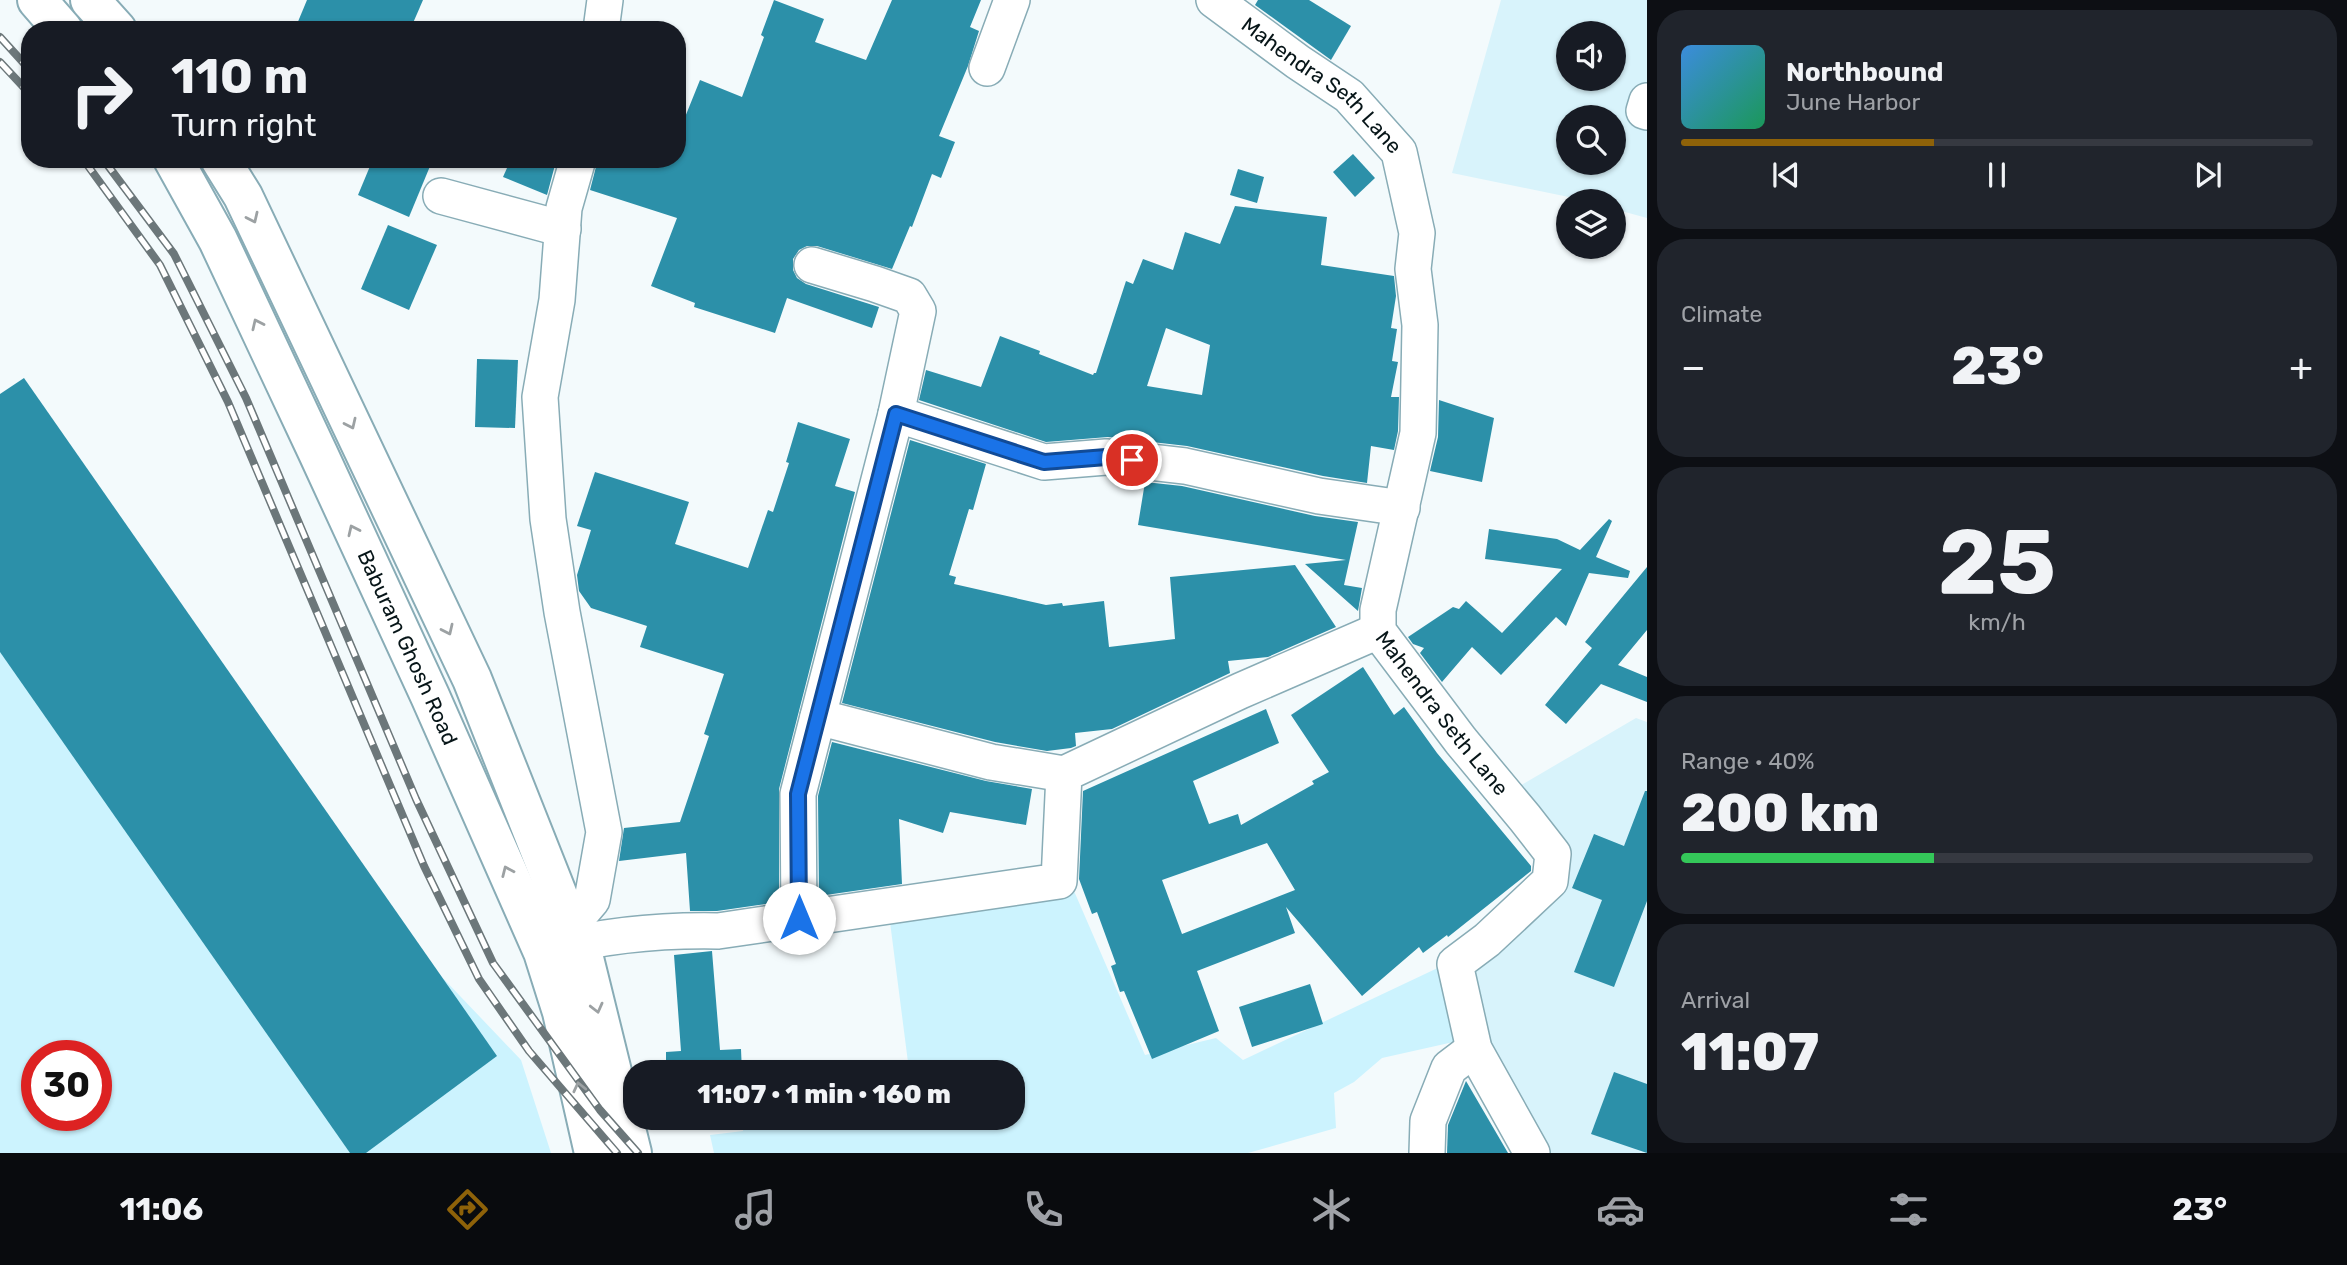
<!DOCTYPE html>
<html lang="en">
<head>
<meta charset="utf-8">
<style>
  :root { --surface:#171b24; --page:#20242c; --text:#f1f3f6; --muted:#9ea1a6; --line:#363941; --accent:#8e6209 }
  body { margin:0; font-family:Rubik,sans-serif; background:var(--page); color:var(--text); height:100vh; display:flex; flex-direction:column; font-size:26px; white-space:nowrap }
  * { box-sizing:border-box; margin:0 }
  p { font-size:23px; color:var(--muted) }
  .icon { flex:none; width:38px; height:38px; fill:none; stroke:currentColor; stroke-width:2; stroke-linecap:round; stroke-linejoin:round }
  .map { position:relative; flex:1; overflow:hidden }
  .side { display:flex; flex-direction:column; gap:10px; padding:10px; background:#0d0f14; width:700px }
  .side>* { flex:none }
  .top-card { position:absolute; left:21px; top:21px; width:665px; height:147px; border-radius:28px; box-shadow:0 2px 5px #0004; background:#171b24; color:var(--text); overflow:hidden }
  .fabs { position:absolute; left:1556px; top:21px; display:grid; gap:14px }
  .fabs a { display:grid; place-items:center; width:70px; height:70px; border-radius:50%; background:var(--surface); box-shadow:0 2px 5px #0004; font-size:35px }
  .speed { position:absolute; left:21px; top:1040px; display:flex; gap:14px; font-size:35px; font-weight:700; text-align:center }
  .speed>* { display:grid; place-content:center; width:91px; height:91px; border-radius:50%; background:var(--surface); box-shadow:0 2px 5px #0004; line-height:1 }
  .speed .limit { border:10px solid #d22; background:#fff; color:#111 }
  .pin { position:absolute; display:grid; place-items:center; width:60px; height:60px; color:#fff; margin:-30px; border:4px solid #fff; border-radius:50%; box-shadow:0 2px 7px #0007 }
  .me { position:absolute; width:77px; margin:-38px; rotate:0deg; stroke-linejoin:round; filter:drop-shadow(0 0 5px #0008) }
  .turn { display:flex; align-items:center; gap:24px; height:147px; padding:0 35px; font-size:32px }
  .turn .icon { width:91px; height:91px; stroke-width:2.5 }
  .turn b { display:block; font-size:49px; line-height:60px }
  .big { font-size:52px; font-weight:800; line-height:1.1 }
  .side .tile { flex:1; display:flex; flex-direction:column; justify-content:center; gap:10px; min-width:0; padding:0 24px; border-radius:28px; background:var(--page) }
  .side .dial { align-items:center; gap:0 }
  .dial b { font-size:91px; line-height:1 }
  .song { display:flex; align-items:center; gap:21px }
  .cover { width:84px; height:84px; border-radius:10px; background:linear-gradient(135deg,hsl(210 70% 55%),hsl(150 70% 35%)) }
  .played { height:7px; border-radius:4px; background:linear-gradient(90deg,var(--accent) 40%,var(--line) 40%) }
  .keys { display:flex; justify-content:space-around; direction:ltr }
  .heat { display:flex; justify-content:space-between; align-items:center; font-size:38px; direction:ltr }
  .charge { height:10px; border-radius:5px; background:linear-gradient(90deg,#34c759 40%,var(--line) 0) }
  .trip { position:absolute; left:623px; top:1060px; width:402px; height:70px; border-radius:28px; background:var(--surface); box-shadow:0 2px 5px #0004; font-weight:800; line-height:70px; text-align:center }
  .menu { display:flex; height:112px; justify-content:space-around; align-items:center; background:#090b0e; color:var(--muted) }
  .menu .icon { width:49px; height:49px }
  .menu .selected { color:var(--accent) }
  .menu b { font-size:32px; color:var(--text) }
  main { display:flex; flex:1; min-height:0 }
  .map>svg:first-child { display:block }
</style>
</head>
<body>
<main>
<div class="map">
<svg width="1647" height="1153" viewBox="0 0 1647 1153">
  <rect width="100%" height="100%" fill="#f3fafc"/>
  <g fill="#d8f3fb" fill-rule="evenodd">
    <path d="M1501 0H1647V218L1614 209V201H1588L1452 173ZM1568 33H1614V79H1568ZM1568 117H1614V163H1568Z"/>
    <path d="M1636 718 1647 722V1153H1541L1482 1046 1466 973 1555 883 1511 791Z"/>
  </g>
  <g fill="#ccf3fe" fill-rule="evenodd">
    <path d="M0 513 521 1060 551 1153H0ZM37 1055H96V1115H37Z"/>
    <path d="M1074 891 1145 1055 1216 1038 1243 1060 1444 965 1458 1041 1382 1058 1354 1082 1334 1093 1336 1128 1248 1153H714L710 1135 743 1131 745 1118H1013V1073H882L909 1070 890 922Z"/>
  </g>
  <g fill="#2c90a9" fill-rule="evenodd">
    <path d="M307 0H423L410 30H311L297 24Z"/>
    <path d="M774 0 824 19 815 42 866 60 892 0H981L970 27 979 31 968 66 939 136 955 142 941 178 932 174 912 227 910 226 892 269 817 246H807L799 250 793 259V270L797 278 806 284 879 307 872 328 787 298 775 333 694 307 695 303 651 286 677 218 590 190 598 159H677V137L700 80 742 97 764 37 761 35Z"/>
    <path d="M1258 0H1309L1351 26 1331 60 1255 5Z"/>
    <path d="M1353 154 1375 178 1355 197 1333 172Z"/>
    <path d="M373 159H433L409 217 358 195Z"/>
    <path d="M511 159H540L555 165 547 195 503 177Z"/>
    <path d="M1238 169 1264 177 1257 203 1230 195Z"/>
    <path d="M1235 206 1327 217 1321 265 1394 276 1396 296 1391 328 1397 329 1392 361 1398 362 1391 397H1399L1398 431 1394 450 1371 446 1367 483 1323 476 1187 446 1108 437 1046 442 919 400 926 370 981 387 1000 336 1040 351 1039 354 1093 375 1094 373H1096L1126 281 1133 284 1143 259 1173 270 1185 232 1220 244ZM1166 328 1210 345 1202 395 1147 386Z"/>
    <path d="M388 225 437 245 409 310 361 289Z"/>
    <path d="M477 359 518 360 515 428 475 427Z"/>
    <path d="M24 378 497 1056 366 1153H350L0 652V394Z"/>
    <path d="M1439 400 1494 418 1482 482 1430 471 1438 437Z"/>
    <path d="M798 422 850 439 835 486 855 492 779 789V902L717 911H690L686 853 619 861 624 828 680 822 709 736 704 734 724 674 640 647 647 626 591 608 579 591 577 575 591 530 577 526 595 472 689 502 675 544 748 568 768 510 773 512 789 463 786 462Z"/>
    <path d="M910 440 986 464 973 510 969 509 949 575 956 577 954 584 1046 605 1062 603 1063 606 1104 601 1109 647 1175 639 1170 577 1295 565 1336 627 1268 657 1228 661 1230 673 1112 729 1075 733 1076 746 1071 748 1047 751 995 742 842 703Z"/>
    <path d="M1145 482 1182 486 1315 516 1358 522 1344 585 1362 588 1358 611 1305 564 1346 560 1138 525Z"/>
    <path d="M1609 519 1612 521 1596 557 1630 571 1628 578 1589 573 1566 626 1556 617 1501 675 1472 647 1442 682 1420 653 1424 648 1413 644 1408 637 1453 607 1459 609 1466 601 1502 633 1562 569 1485 559 1489 529 1557 539 1580 550Z"/>
    <path d="M1647 567V630L1618 665 1647 677V702L1601 684 1566 724 1545 705 1592 648 1585 642Z"/>
    <path d="M1363 667 1394 715 1404 707 1437 753 1531 866V871L1448 937 1447 935 1423 953 1419 947 1362 996 1286 907 1295 933 1197 971 1219 1031 1152 1059 1124 991 1120 992 1111 966 1116 964 1097 912 1092 914 1079 879 1083 791 1266 709 1279 743 1193 781 1209 824 1238 814 1241 825 1314 784 1312 781 1329 772 1291 715ZM1267 843 1295 890 1182 934 1162 880Z"/>
    <path d="M832 742 986 781 1032 789 1026 825 950 812 943 833 899 819 902 884 819 896 818 796Z"/>
    <path d="M1645 791H1647V901L1614 987 1574 972 1602 900 1572 888 1594 834 1624 846Z"/>
    <path d="M712 951 720 1050 741 1049 742 1073H663L662 1061H666V1052L681 1051 674 955Z"/>
    <path d="M1310 984 1323 1024 1252 1047 1239 1007Z"/>
    <path d="M1614 1072 1647 1084V1153L1591 1134Z"/>
    <path d="M1466 1081 1508 1153H1447L1448 1125Z"/>
  </g>
  <g fill="none" stroke-linecap="round" stroke-linejoin="round">
    <defs>
      <g id="minor">
        <path id="s1" d="M1214 0 1298 62 1349 96 1399 152 1417 233 1413 269 1420 325 1418 433 1378 610V631L1461 741 1525 818 1553 854 1550 881 1487 940 1455 964 1474 1049 1532 1153"/>
        <path d="M601 30 605 0"/>
        <path d="M987 68 1012 0"/>
        <path d="M1647 101 1644 111 1647 112"/>
        <path d="M441 196 563 229"/>
        <path d="M812 265 875 284 909 296 918 311 896 414"/>
        <path d="M818 717 991 762 1064 774"/>
        <path d="M799 918 798 794 896 414 1044 462 1106 457 1185 466 1319 496 1402 508"/>
        <path d="M570 926 592 900 604 832 562 612 548 519 540 397 557 300 564 208 578 159"/>
        <path d="M553 949C606 935 663 930 718 931L1059 881 1064 774 1240 691 1378 631"/>
        <path d="M1427 1153 1428 1121 1449 1068 1474 1049"/>
      </g>
      <g id="secondary">
        <path d="M37 0 63 30"/>
        <path d="M90 0 117 30"/>
        <path id="s2" d="M173 159 218 240 318 453 430 696 543 952 562 1012 594 1153"/>
        <path d="M220 159 243 196 472 679 570 926 580 942 632 1153"/>
      </g>
    </defs>
    <use href="#minor" stroke="#88acb6" stroke-width="38"/>
    <use href="#secondary" stroke="#88acb6" stroke-width="42"/>
    <use href="#minor" stroke="#fff" stroke-width="35"/>
    <use href="#secondary" stroke="#fff" stroke-width="38"/>
    <defs>
      <g id="rail">
        <path d="M0 37 30 70"/>
        <path d="M0 62 30 94"/>
        <path d="M83 159 160 265 228 402 424 866 479 979 529 1051 617 1153"/>
        <path d="M103 159 174 254 246 398 416 799 493 963 600 1110 638 1153"/>
      </g>
    </defs>
    <use href="#rail" stroke="#6c777a" stroke-width="8"/>
    <use href="#rail" stroke="#fff" stroke-width="5" stroke-dasharray="16" stroke-linecap="butt"/>
  </g>
  <defs><path id="oneway-chevron" d="M-2-3.5L2.5 0L-2 3.5" fill="none" stroke-width="1.6" stroke-linecap="round" stroke-linejoin="round" transform="scale(1.75)"/></defs>
  <g stroke="#9ca1a3">
    <use href="#oneway-chevron" transform="translate(253 218) rotate(65)"/>
    <use href="#oneway-chevron" transform="translate(257 324) rotate(-115)"/>
    <use href="#oneway-chevron" transform="translate(351 424) rotate(65)"/>
    <use href="#oneway-chevron" transform="translate(353 530) rotate(-115)"/>
    <use href="#oneway-chevron" transform="translate(448 630) rotate(65)"/>
    <use href="#oneway-chevron" transform="translate(507 871) rotate(-114)"/>
    <use href="#oneway-chevron" transform="translate(597 1008) rotate(76)"/>
    <use href="#oneway-chevron" transform="translate(579 1087) rotate(-103)"/>
  </g>
  <g fill="none" stroke-linecap="round" stroke-linejoin="round">
    <defs>
      <path id="route" d="M799 918 798 794 896 414 1044 462 1106 457 1132 460"/>
    </defs>
    <use href="#route" stroke="#114b97" stroke-width="18"/>
    <use href="#route" stroke="#1a73e8" stroke-width="12"/>
  </g>
  <g text-anchor="middle" stroke-width="5" stroke-linejoin="round" paint-order="stroke">
    <g font-size="21" fill="#071518" stroke="#fff">
      <text dy="7" stroke="none"><textPath href="#s1" startOffset="138">Mahendra Seth Lane</textPath></text>
      <text dy="7" stroke="none"><textPath href="#s2" startOffset="542">Baburam Ghosh Road</textPath></text>
      <text dy="7" stroke="none"><textPath href="#s1" startOffset="831">Mahendra Seth Lane</textPath></text>
    </g>
  </g>
</svg>
<div class="fabs">
<a><svg class="icon" aria-label="sound" viewBox="0 0 24 24"><path d="M4 9h4l5-4v14l-5-4H4zM17 9q2 3 0 6"/></svg></a>
<a><svg class="icon" aria-label="search" viewBox="0 0 24 24"><circle cx="10" cy="10" r="6"/><path d="M15 15l6 6"/></svg></a>
<a><svg class="icon" aria-label="layers" viewBox="0 0 24 24"><path d="M12 4l9 5-9 5-9-5zM3 14l9 5 9-5"/></svg></a>
</div>
<div class="speed"><div class="limit">30</div></div>
<div class="pin" style="left:1132px;top:460px;background:#d93025"><svg class="icon" aria-label="arrive" viewBox="0 0 24 24"><path d="M6 21V4h12l-3 4 3 4H6"/></svg></div>
<svg class="me" style="left:799px;top:918px" viewBox="-20 -20 40 40"><circle r="19" fill="#fff"/><path d="M0-13L10 11 0 6-10 11z" fill="#1a73e8"/></svg>
<div class="trip">11:07 · 1 min · 160 m</div>
<div class="top-card">
<div class="turn"><svg class="icon" aria-label="right" viewBox="0 0 24 24"><path d="M7 20v-9h11M14 6l5 5-5 5"/></svg><div><b>110 m</b>Turn right</div></div>
</div>
</div>
<section class="side">
<div class="tile">
<div class="song"><i class="cover"></i><div><b>Northbound</b><p>June Harbor</p></div></div>
<div class="played"></div>
<div class="keys"><svg class="icon" aria-label="previous" viewBox="0 0 24 24"><path d="M18 5L8 12l10 7zM5 5v14"/></svg><svg class="icon" aria-label="pause" viewBox="0 0 24 24"><path d="M8 5v14M16 5v14"/></svg><svg class="icon" aria-label="next" viewBox="0 0 24 24"><path d="M6 5l10 7-10 7zM19 5v14"/></svg></div>
</div>
<div class="tile"><p>Climate</p>
<div class="heat"><a>−</a><b class="big">23°</b><a>+</a></div>
</div>
<div class="tile dial"><b>25</b><p>km/h</p></div>
<div class="tile"><p>Range · 40%</p><b class="big">200 km</b><div class="charge"></div></div>
<div class="tile"><p>Arrival</p><b class="big">11:07</b></div>
</section>
</main>
<nav class="menu">
<b>11:06</b>
<svg class="icon selected" aria-label="directions" viewBox="0 0 24 24"><path d="M12 3l9 9-9 9-9-9zM9 14v-3h6M13 9l2 2-2 2"/></svg>
<svg class="icon" aria-label="music" viewBox="0 0 24 24"><path d="M9 18V5l10-2v13"/><circle cx="6" cy="18" r="3"/><circle cx="16" cy="16" r="3"/></svg>
<svg class="icon" aria-label="phone" viewBox="0 0 24 24"><path d="M5 4h4l2 5-3 2q2 4 5 5l2-3 5 2v4C11 20 4 13 5 4z"/></svg>
<svg class="icon" aria-label="climate" viewBox="0 0 24 24"><path d="M12 3v18M4 7l16 10M4 17L20 7"/></svg>
<svg class="icon" aria-label="car" viewBox="0 0 24 24"><path d="M5 17H2v-5l4-1 3-4h7l3 4 3 1v5h-3M9 17h6M6 11h13"/><circle cx="7" cy="17" r="2"/><circle cx="17" cy="17" r="2"/></svg>
<svg class="icon" aria-label="filters" viewBox="0 0 24 24"><path d="M4 7h16M4 17h16"/><circle cx="9" cy="7" r="2"/><circle cx="15" cy="17" r="2"/></svg>
<b>23°</b>
</nav>
</body>
</html>
